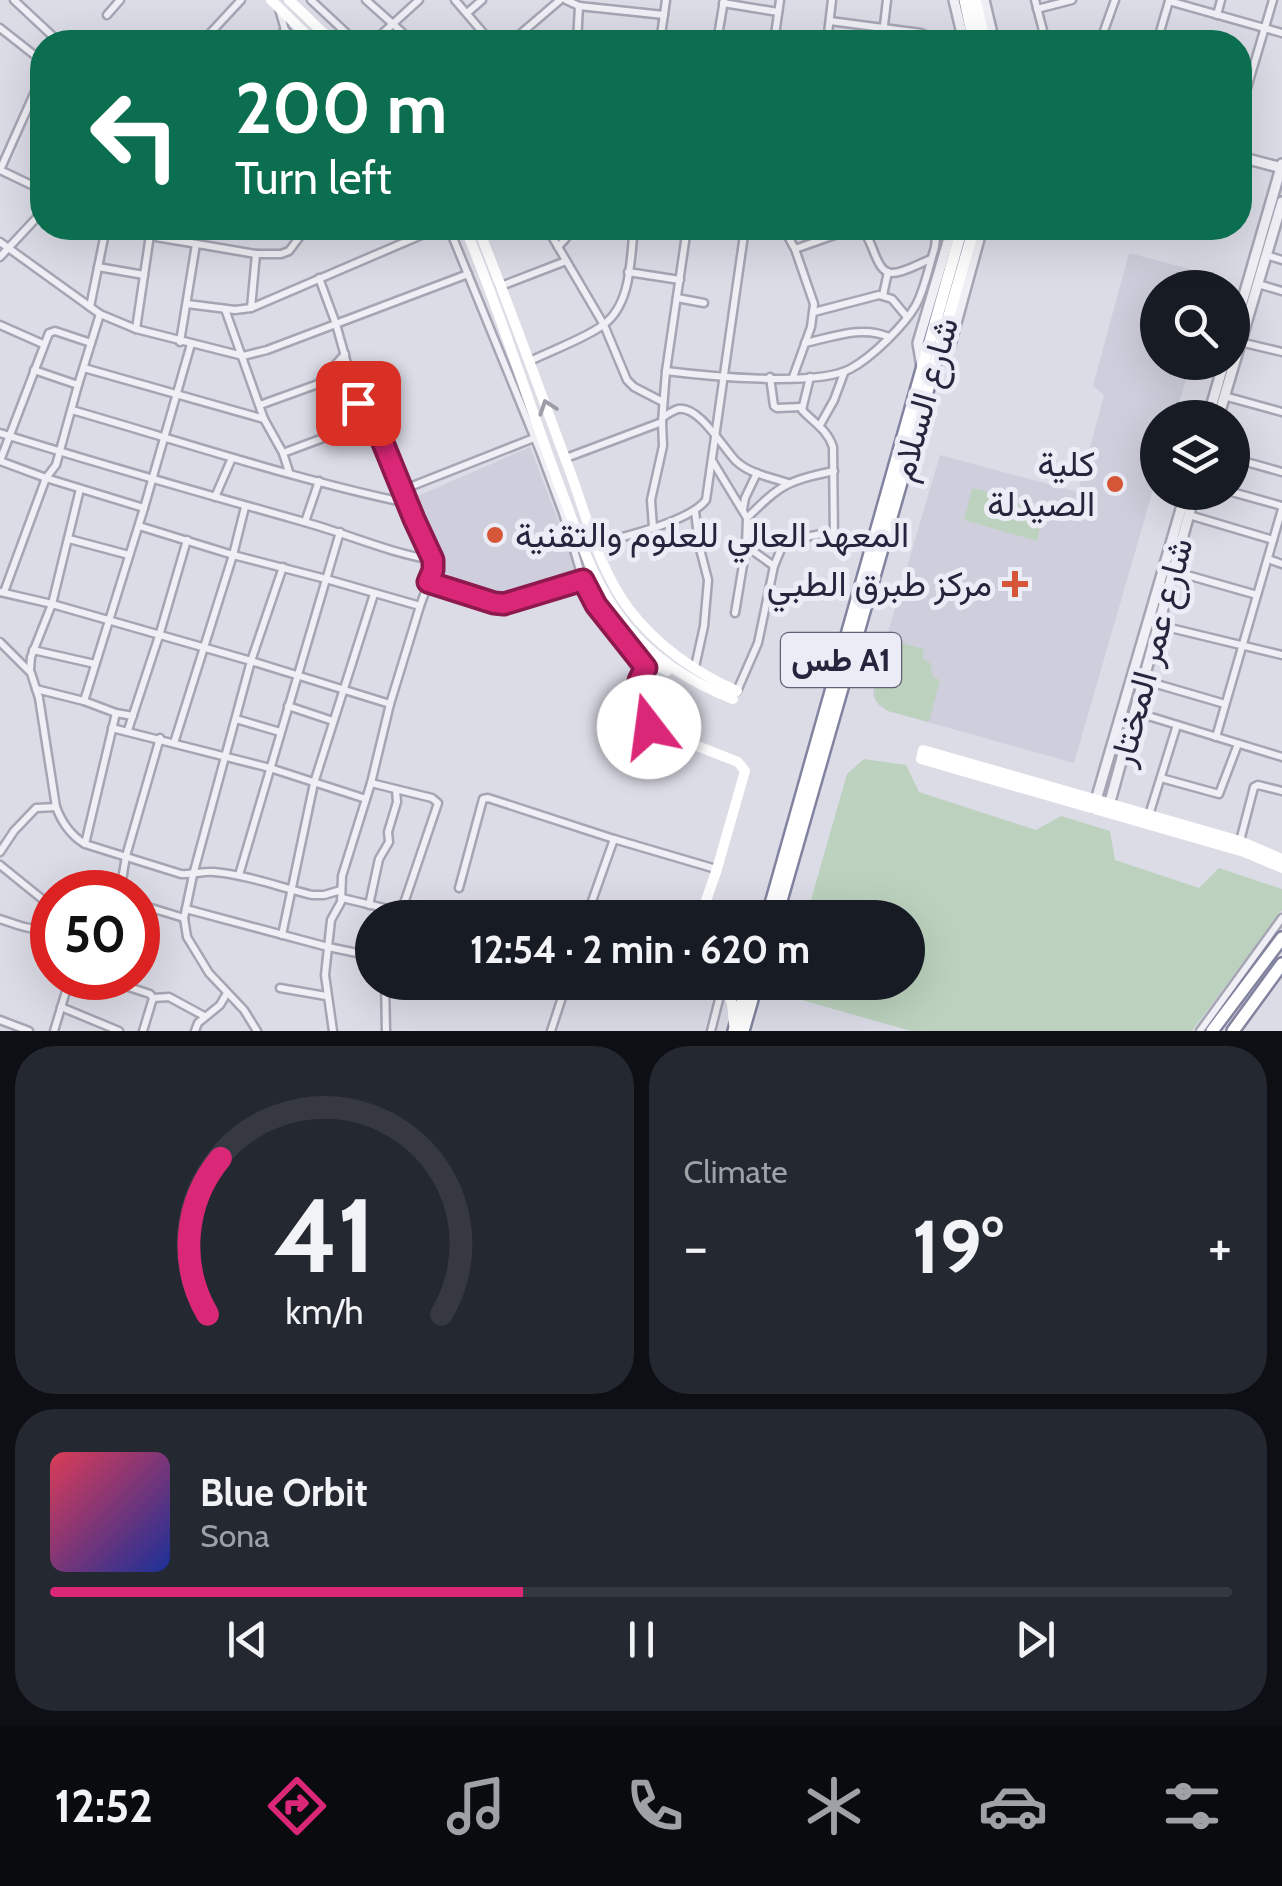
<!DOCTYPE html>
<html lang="en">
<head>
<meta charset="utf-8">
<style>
  :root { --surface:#171b24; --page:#242831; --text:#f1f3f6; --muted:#9ea1a6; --line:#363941; --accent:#db2777 }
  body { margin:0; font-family:Cabin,Vazirmatn,sans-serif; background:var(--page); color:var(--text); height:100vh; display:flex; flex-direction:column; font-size:38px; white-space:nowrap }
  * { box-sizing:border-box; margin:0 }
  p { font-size:32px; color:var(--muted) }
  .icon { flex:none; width:55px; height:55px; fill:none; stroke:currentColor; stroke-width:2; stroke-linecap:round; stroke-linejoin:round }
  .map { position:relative; height:1031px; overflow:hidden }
  .details { display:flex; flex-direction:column; gap:15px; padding:15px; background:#0d0f14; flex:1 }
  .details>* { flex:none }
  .hud { position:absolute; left:30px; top:30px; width:1222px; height:210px; border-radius:40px; box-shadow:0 10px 40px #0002; background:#0b6e4f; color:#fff; overflow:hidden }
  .fabs { position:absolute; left:1140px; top:270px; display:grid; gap:20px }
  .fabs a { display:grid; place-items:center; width:110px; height:110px; border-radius:50%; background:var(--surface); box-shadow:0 10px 40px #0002; font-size:50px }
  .speed { position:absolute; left:30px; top:870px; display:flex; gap:20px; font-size:50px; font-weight:700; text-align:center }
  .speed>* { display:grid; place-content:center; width:130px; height:130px; border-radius:50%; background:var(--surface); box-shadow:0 10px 40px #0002; line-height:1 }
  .speed .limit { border:15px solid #d22; background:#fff; color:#111 }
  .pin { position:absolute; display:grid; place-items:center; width:85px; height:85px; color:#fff; margin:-42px; border-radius:20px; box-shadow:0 5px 15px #0006 }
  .me { position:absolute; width:110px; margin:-55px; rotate:345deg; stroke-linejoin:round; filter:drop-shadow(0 0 8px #0008) }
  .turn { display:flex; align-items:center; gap:35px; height:210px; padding:0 40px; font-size:45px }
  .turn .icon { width:130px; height:130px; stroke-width:2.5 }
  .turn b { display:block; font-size:70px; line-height:85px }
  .big { font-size:75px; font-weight:700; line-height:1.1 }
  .details .tile { flex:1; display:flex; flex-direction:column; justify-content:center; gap:15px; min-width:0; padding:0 35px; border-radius:40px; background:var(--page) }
  .details .dial { align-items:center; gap:0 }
  .dial svg { height:260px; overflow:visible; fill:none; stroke:var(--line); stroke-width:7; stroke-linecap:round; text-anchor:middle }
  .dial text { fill:var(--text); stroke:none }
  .song { display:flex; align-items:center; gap:30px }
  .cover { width:120px; height:120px; border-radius:15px; background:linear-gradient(135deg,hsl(350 70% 55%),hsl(230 70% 35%)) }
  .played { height:10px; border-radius:5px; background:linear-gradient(90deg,var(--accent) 40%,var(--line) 40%) }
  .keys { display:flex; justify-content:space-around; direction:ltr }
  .heat { display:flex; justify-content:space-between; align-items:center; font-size:55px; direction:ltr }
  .details .tiles { flex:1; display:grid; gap:15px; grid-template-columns:1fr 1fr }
  .tile:last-child { grid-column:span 2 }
  .trip { position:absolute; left:355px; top:900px; width:570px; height:100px; border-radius:50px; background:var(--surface); box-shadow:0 10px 40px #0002; font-weight:700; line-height:100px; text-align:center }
  .menu { display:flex; height:160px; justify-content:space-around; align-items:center; background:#090b0e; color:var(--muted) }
  .menu .icon { width:70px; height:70px }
  .menu .active { color:var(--accent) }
  .menu b { font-size:45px; color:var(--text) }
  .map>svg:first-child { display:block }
</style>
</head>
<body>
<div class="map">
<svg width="1282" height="1031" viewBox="0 0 1282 1031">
  <rect width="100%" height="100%" fill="#dcdce7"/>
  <g fill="#cecedc">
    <path d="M1129 253 1216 276 1212 287 1158 288V362L1191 363 1175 417 1158 418 1157 476 1074 763 888 711 878 705 873 696V683L940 455 1078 492 1104 395 1093 386Z"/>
    <path d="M530 447 578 572 502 599 441 571 411 499Z"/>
  </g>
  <g fill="#bcd2be">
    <path d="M972 489H978C1001 496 1025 500 1042 517L1037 541 964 520Z"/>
    <path d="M886 639 924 649 922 658 930 663 933 677 940 680 929 722 888 711 876 701 873 683Z"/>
    <path d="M864 759 906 765 919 792 1036 830 1061 816 1110 831 1115 860 1199 888 1219 868 1282 889V910L1192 1031H911L784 995 788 983 908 982V918L806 917 847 774Z"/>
  </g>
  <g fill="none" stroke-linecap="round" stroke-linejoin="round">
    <defs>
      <g id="minor">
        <path d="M14 0 59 42"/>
        <path d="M311 0 356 42"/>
        <path d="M366 0 413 42"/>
        <path d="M455 0 491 42"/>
        <path d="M566 0 579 6 664 15"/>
        <path d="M1035 0 1046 42"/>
        <path d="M1169 1 1282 33"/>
        <path d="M723 3 778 12"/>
        <path d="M279 9 285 30 298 42"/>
        <path d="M1037 9 1072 0"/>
        <path d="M467 13 482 0"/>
        <path d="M107 15 120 0"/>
        <path d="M1217 15 1221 0"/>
        <path d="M830 21 921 33 928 36 933 42"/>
        <path d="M0 28 42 61"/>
        <path d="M202 42 241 0"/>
        <path d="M274 42 285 30"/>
        <path d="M373 42 419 0"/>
        <path d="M511 42 560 0"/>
        <path d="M577 42 579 6"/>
        <path d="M660 42 666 0"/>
        <path d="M717 42 724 0"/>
        <path d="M774 42 780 0"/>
        <path d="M827 42 832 0"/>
        <path d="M882 42 887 0"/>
        <path d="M1100 42 1115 0"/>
        <path d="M1157 42 1169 1"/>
        <path d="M42 76 0 170 42 190"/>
        <path d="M1240 112 1273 0"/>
        <path d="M449 228 540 451 563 513 585 587 600 610 646 668"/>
        <path d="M547 228 604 325 627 380 634 387 663 402"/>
        <path d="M779 228 785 231 795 249 814 304 811 327 793 377"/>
        <path d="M150 236 256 254H281L289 251 301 235 319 228"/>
        <path d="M0 242 100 314 136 329 243 356 267 350 468 274"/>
        <path d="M558 247 566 238V228"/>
        <path d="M795 249 846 231 861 229C874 239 875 273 892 273 904 273 920 263 931 259"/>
        <path d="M1266 255 1282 260"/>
        <path d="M0 257 42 212"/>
        <path d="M98 267 144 275"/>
        <path d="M628 272 680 280"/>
        <path d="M319 278 336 324 358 403 370 411 413 519 432 559"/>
        <path d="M1258 284 1282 291"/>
        <path d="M501 286 566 261"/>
        <path d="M883 295 888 272"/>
        <path d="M677 298 704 303"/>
        <path d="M187 304 235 310 251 308 438 228"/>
        <path d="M90 307 106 228"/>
        <path d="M251 308 256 254"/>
        <path d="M225 309 264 419 283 453 289 472"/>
        <path d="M814 312 879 295 892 299 907 317"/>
        <path d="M0 325 43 344"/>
        <path d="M136 329 151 228"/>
        <path d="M180 342 196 244"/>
        <path d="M1240 342 1282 352"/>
        <path d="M805 343C833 337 862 325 889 337"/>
        <path d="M530 361C550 351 586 338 603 325 632 304 630 259 634 228"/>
        <path d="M84 368 264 419"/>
        <path d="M34 370 78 385"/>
        <path d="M666 371C706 376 816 387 850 369 871 358 904 326 916 305 925 288 929 266 935 247L936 237 932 228"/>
        <path d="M770 377 774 406 777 408 801 407"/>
        <path d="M810 377 802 410C814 423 827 429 833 447L834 542"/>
        <path d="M1224 396 1282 412"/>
        <path d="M260 405 318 384 345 354"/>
        <path d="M72 410C183 442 293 479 407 503"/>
        <path d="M663 417C668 414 672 411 678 409 699 405 723 448 736 461 750 474 770 477 788 483"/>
        <path d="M820 425 834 400 844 373"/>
        <path d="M0 433C102 465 205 494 308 523 350 535 390 553 433 560V570L420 606 390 704 371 783 342 876 341 902 331 920 325 975 333 1031"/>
        <path d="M283 453 342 431 351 420 358 403"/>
        <path d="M566 458 662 422"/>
        <path d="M1232 458 1282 472"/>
        <path d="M0 461 49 333 55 331 91 343"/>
        <path d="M0 461 46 478 144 508"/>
        <path d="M713 462 747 518 746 546 774 566"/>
        <path d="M402 490 534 438"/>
        <path d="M1232 492 1282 506"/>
        <path d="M215 497 232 458"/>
        <path d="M743 509 745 498 757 473"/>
        <path d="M695 511 699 545 708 580 704 626 695 667"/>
        <path d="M1189 515 1273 540"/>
        <path d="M747 518C781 484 787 481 834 471"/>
        <path d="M305 522 319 481"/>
        <path d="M139 526 233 555 326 579 420 606"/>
        <path d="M653 527 651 500 663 446 662 422 666 371 687 228"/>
        <path d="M69 539 129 555"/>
        <path d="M597 544C625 536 689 522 706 500L745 228"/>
        <path d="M1268 559 1282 564"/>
        <path d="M1173 571 1257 595"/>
        <path d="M428 583 494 603 504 604 585 579"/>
        <path d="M0 592 52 604 251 661 390 704"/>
        <path d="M4 592 46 478 56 465 78 385 100 314"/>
        <path d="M735 613 746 547"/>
        <path d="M1158 625 1282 655"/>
        <path d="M0 642 31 673 39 698 56 807C62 823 70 835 85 844L181 874C192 875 202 871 214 872 248 875 279 887 312 895H324L341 890"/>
        <path d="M33 650 95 664"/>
        <path d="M30 670 31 657 52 604 80 489"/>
        <path d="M1143 680 1225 704"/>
        <path d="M36 689 84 701 116 713 133 716"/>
        <path d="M737 691 758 643 774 566 781 549 794 539 833 532"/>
        <path d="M84 701 144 508 191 344"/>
        <path d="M288 706 333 721"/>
        <path d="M1135 712 1282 757"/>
        <path d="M236 719 280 732"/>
        <path d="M112 728 270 768 366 799"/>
        <path d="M128 730 159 636 187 540"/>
        <path d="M1216 737 1282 509"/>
        <path d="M174 743 233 555 245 507"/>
        <path d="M1161 778 1219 794 1238 744"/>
        <path d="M371 783 432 798 438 803 399 918"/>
        <path d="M1149 815 1177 725"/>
        <path d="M1240 841 1254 787 1258 785 1282 791"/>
        <path d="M85 844 116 713"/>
        <path d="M0 852 14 831 36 808 56 807"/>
        <path d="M0 865 52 907"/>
        <path d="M239 875 340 532"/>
        <path d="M459 888 483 799 488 798 614 839 716 869"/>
        <path d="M67 892 73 885 81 886 90 892"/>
        <path d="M120 892 126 856 160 738"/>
        <path d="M342 898 401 912"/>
        <path d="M138 904 184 918"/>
        <path d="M369 905 379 859 389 842 388 832 397 802 396 790"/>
        <path d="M186 909 328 947 372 956"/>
        <path d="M586 918 614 839"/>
        <path d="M0 919C19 925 34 934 52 924"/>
        <path d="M282 935 314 783 374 594"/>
        <path d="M101 978 150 994 153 998 143 1031"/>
        <path d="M385 982 386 1031"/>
        <path d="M280 988 326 996"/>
        <path d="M153 998 169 997 204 1016"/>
        <path d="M61 1007 119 1031"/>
        <path d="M0 1020 29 1031"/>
        <path d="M54 1031 70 978"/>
        <path d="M195 1031 198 1023 220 1005 227 993"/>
        <path d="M257 1031 244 1010 209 973 187 937 184 918 193 875 251 661 283 567"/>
        <path d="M551 1031 567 982"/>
        <path d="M711 1031 723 984"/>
        <path d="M1200 1031 1282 918"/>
      </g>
      <g id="tertiary">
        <path d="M954 0 964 42"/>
        <path d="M984 0 994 42"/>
        <path d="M1240 157 1282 168"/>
        <path d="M1232 337 1282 164"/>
        <path d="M937 361 950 345 982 228"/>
        <path d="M922 367 918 343 952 228"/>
        <path d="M1208 418 1224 362"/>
        <path d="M1218 418 1282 202"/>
        <path d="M1094 807 1186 492"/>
        <path d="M1108 809 1195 492"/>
      </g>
      <g id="trunk">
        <path d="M965 0 974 42"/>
        <path d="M975 0 985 42"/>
        <path d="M767 918 962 228"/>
        <path d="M776 918 974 228"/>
        <path d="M734 1031 748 982"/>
        <path d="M743 1031 757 982"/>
        <path d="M1212 1031 1282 938"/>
        <path d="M1233 1031 1282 964"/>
      </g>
    </defs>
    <use href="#minor" stroke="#a5a5b4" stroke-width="11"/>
    <use href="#tertiary" stroke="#a5a5b4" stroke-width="14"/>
    <use href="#trunk" stroke="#82839f" stroke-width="16"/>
    <use href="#minor" stroke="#efeff5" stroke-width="6"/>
    <use href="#tertiary" stroke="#efeff5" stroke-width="9"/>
    <g stroke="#fff" stroke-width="10">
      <path d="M271 0 314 42"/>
      <path d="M289 0 333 42"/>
      <path d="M465 228C502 315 529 406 563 495 580 540 595 587 627 626 655 660 692 683 733 699"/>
      <path d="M478 228C511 310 541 394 572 477 588 521 600 571 629 609 656 645 696 673 737 691"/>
      <path d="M667 671 658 666H650C634 678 633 702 639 720L646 726 738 762 745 771 717 869 700 918"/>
      <path d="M1282 859 1240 841 923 750 921 759 1244 852 1282 868"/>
      <path d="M723 982 732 1003 734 1024"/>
    </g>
    <use href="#trunk" stroke="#fff" stroke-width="11"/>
  </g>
  <defs><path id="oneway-chevron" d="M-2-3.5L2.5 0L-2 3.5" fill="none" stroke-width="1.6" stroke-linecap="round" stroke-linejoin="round" transform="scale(2.5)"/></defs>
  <use stroke="#9d9da8" href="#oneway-chevron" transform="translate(547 407) rotate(-109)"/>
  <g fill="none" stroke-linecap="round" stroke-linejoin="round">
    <defs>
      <path id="route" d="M358 403 370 411 414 519 433 560V570L428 582 494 603 504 604 583 580 596 605 646 668C635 682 632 706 641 722L649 727"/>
    </defs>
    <use href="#route" stroke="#8e194d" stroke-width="25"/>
    <use href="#route" stroke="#db2777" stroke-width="18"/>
  </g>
  <g fill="#d65737" stroke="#ebecf5" stroke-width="4">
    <circle cx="1115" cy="484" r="10"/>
    <circle cx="495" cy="535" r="10"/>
    <path d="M1010 569h10v10h10v10h-10v10h-10v-10h-10v-10h10z"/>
  </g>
  <g text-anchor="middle" stroke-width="10" stroke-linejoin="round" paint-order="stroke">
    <rect fill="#ebecf5" stroke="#606175" stroke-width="2.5" x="781" y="633" width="120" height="54" rx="8"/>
    <g font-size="32" font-weight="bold" fill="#25253e">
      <text x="841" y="671">طس A1</text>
    </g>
    <g font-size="35" fill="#25253e" stroke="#ebecf5">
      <text transform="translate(924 399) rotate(-74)" y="12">شارع السلام</text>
      <text transform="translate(1151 652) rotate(-75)" y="12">شارع عمر المختار</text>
    </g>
    <g font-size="35" fill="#25253e" stroke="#ebecf5" text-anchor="end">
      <text x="1095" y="476">كلية<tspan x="1095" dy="40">الصيدلة</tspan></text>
      <text x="515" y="547" text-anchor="start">المعهد العالي للعلوم والتقنية</text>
      <text x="992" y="596">مركز طبرق الطبي</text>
    </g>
  </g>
</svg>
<div class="fabs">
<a><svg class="icon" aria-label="search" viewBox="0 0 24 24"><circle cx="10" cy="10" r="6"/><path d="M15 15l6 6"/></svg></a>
<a><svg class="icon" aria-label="layers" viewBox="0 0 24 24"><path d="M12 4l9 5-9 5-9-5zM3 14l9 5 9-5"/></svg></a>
</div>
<div class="speed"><div class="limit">50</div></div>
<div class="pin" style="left:358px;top:403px;background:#d93025"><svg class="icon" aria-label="arrive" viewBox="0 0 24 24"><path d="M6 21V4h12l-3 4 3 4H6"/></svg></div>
<svg class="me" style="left:649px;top:727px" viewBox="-20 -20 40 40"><circle r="19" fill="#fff"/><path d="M0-13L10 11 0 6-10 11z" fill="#db2777"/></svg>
<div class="trip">12:54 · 2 min · 620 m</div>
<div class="hud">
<div class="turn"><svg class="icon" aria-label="left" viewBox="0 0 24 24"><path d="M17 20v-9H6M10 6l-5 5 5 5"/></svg><div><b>200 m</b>Turn left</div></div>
</div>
</div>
<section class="details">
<div class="tiles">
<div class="tile dial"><svg viewBox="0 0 100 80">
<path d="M14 69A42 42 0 1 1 86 69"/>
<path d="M14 69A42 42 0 0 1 18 21" stroke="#db2777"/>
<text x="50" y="56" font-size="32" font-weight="700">41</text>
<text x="50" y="72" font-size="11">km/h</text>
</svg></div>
<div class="tile"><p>Climate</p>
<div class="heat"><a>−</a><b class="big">19°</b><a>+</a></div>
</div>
<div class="tile">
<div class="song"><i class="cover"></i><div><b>Blue Orbit</b><p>Sona</p></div></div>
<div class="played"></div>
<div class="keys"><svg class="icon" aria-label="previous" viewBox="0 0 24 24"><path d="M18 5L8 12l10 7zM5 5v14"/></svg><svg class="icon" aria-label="pause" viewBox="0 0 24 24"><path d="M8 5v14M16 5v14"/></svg><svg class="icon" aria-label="next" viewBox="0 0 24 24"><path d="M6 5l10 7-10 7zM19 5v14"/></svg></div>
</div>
</div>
</section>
<nav class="menu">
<b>12:52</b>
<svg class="icon active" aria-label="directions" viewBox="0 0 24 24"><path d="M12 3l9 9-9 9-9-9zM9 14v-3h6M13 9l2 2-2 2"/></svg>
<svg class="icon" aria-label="music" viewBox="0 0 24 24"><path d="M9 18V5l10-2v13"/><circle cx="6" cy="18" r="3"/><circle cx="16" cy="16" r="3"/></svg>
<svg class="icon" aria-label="phone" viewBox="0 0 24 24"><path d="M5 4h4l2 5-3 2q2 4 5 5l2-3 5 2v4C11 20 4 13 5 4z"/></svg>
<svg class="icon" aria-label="climate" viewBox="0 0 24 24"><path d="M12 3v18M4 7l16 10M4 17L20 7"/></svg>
<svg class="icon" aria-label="car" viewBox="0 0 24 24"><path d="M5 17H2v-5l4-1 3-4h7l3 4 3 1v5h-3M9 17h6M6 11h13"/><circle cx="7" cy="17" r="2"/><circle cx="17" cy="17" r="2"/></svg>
<svg class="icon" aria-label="filters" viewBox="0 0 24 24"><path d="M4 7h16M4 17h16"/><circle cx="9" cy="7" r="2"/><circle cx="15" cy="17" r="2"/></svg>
</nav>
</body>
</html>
